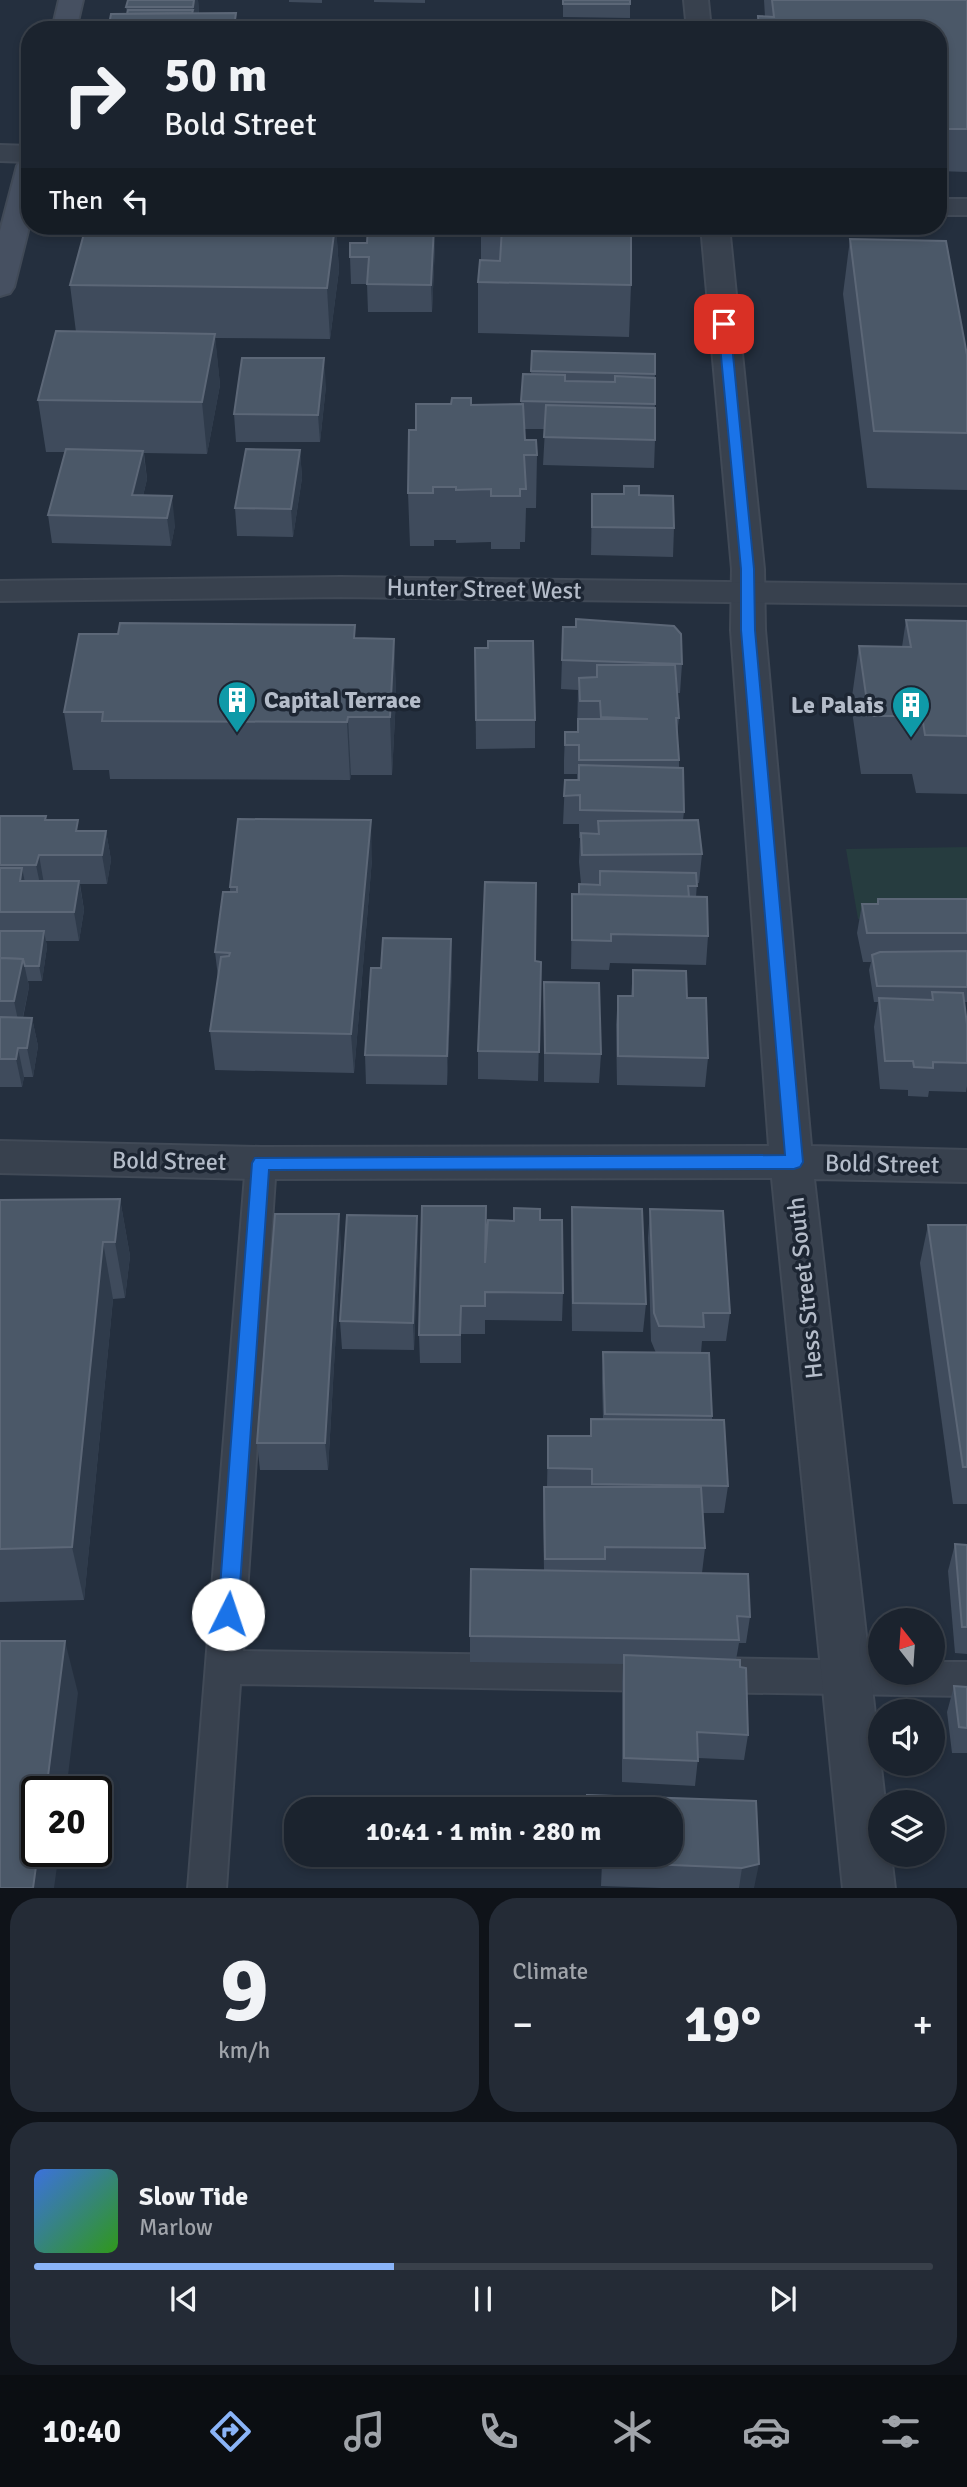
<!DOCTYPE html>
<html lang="en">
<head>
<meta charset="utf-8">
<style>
  :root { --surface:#1b232e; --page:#242b36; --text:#f1f3f6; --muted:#a0a4aa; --line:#39404a; --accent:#8ab4f8 }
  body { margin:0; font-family:Signika,sans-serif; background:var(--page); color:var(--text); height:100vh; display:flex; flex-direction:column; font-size:26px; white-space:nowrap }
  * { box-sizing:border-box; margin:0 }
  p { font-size:23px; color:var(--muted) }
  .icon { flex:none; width:38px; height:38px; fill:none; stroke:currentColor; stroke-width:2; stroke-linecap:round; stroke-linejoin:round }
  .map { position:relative; height:1888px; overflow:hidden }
  .panel { display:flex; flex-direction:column; gap:10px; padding:10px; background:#0f1319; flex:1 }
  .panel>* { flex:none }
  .banner { position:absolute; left:21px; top:21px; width:926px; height:214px; border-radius:28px; box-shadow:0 4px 10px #0003,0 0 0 2px var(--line); background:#1b232e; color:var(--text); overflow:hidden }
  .needle { width:46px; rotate:343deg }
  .tools { position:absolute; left:868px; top:1608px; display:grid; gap:14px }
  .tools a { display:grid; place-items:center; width:77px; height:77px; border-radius:50%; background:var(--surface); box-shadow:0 4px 10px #0003,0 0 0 2px var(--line); font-size:35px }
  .speed { position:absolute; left:21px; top:1776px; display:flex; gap:14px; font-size:35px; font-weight:700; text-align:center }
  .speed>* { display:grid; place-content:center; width:91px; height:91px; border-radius:50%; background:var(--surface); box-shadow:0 4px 10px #0003,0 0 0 2px var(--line); line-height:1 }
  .speed .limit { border:4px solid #111; border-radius:10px; background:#fff; color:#111 }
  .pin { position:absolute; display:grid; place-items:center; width:60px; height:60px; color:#fff; margin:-30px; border-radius:14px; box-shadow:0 4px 10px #0006 }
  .me { position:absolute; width:77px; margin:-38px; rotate:4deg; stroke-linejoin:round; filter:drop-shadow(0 0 5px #0008) }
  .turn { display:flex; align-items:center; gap:24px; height:147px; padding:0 28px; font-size:32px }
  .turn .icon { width:91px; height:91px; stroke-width:2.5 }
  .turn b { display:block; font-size:49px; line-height:60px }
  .then { display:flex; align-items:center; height:66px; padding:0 28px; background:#0003; gap:14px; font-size:26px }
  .big { font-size:52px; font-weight:700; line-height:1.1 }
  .panel .card { flex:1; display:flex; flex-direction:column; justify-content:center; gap:10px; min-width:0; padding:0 24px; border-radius:28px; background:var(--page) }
  .panel .dial { align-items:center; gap:0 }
  .dial b { font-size:91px; line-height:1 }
  .song { display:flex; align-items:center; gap:21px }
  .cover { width:84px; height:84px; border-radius:10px; background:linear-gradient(135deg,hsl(220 70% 55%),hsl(110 70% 35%)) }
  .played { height:7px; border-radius:4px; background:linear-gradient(90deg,var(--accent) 40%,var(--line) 40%) }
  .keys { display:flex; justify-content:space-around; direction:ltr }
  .heat { display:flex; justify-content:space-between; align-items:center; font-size:38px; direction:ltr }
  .panel .tiles { flex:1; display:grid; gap:10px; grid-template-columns:1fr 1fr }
  .card:last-child { grid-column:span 2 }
  .trip { position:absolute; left:284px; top:1797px; width:399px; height:70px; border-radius:28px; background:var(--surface); box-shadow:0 4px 10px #0003,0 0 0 2px var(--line); font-weight:700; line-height:70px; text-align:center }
  .dock { display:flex; height:112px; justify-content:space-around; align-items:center; background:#0b0e12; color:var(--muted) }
  .dock .icon { width:49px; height:49px }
  .dock .on { color:var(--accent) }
  .dock b { font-size:32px; color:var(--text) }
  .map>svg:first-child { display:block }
</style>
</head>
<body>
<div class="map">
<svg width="967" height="1889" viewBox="0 0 967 1889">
  <rect width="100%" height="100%" fill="#242f3e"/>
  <path fill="#263c3f" d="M967 847V918L858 919 846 849Z"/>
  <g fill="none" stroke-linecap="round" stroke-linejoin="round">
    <defs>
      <g id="service">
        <path d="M261 1151 272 1155 276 1163 243 1651 660 1657 673 1662 678 1674 673 1686 660 1691 240 1684 226 1889H188L246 1163 250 1155Z"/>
        <path d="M707 1658 880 1661V1673H933V1662H967V1696L707 1692 694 1687 689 1675 694 1663Z"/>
      </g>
      <g id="minor">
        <path d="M684 0H708L711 30H687Z"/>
        <path d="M0 145 30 146V162L0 161Z"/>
        <path d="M701 226H729L764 569 765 630 811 1146 967 1150V1182L814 1179 885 1802H880V1855H891L895 1889H843L772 1178 261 1179 0 1173V1141L261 1147 769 1146 731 630 732 569Z"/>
      </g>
      <g id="tertiary">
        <rect x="938" y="199" width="29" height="16"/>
        <path d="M341 577 967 585V605L341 597 0 601V581Z"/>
      </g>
      <g id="secondary">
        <path d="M59 0H83L76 30H52Z"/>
        <path d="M30 158V223L14 287 10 293 0 296V231L17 166 21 160Z"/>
      </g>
    </defs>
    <use href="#service" stroke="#414a57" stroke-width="4"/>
    <use href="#minor" stroke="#414a57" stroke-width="4"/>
    <use href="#tertiary" stroke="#414a57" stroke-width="4"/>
    <use href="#secondary" stroke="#414a57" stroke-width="4"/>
    <use href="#service" fill="#38414e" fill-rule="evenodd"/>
    <use href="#minor" fill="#38414e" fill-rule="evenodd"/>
    <use href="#tertiary" fill="#38414e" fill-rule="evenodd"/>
    <use href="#secondary" fill="#465061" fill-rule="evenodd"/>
  </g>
  <g fill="#3f4b5c">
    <path d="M198 0 199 13H236V20H271L272 30H108L127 14 126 7Z"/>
    <path d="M289 0H322V3L289 2Z"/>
    <path d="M374 0H425V3L374 2Z"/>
    <path d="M563 0H630V18L563 17Z"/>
    <path d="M764 0H967V172L938 171V30H756L758 16 765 17Z"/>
    <path d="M86 226H336L339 270 330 339 215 338 220 385 207 454 144 453 147 479 143 496 175 525 171 546 52 543 48 515 65 452H46L38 400 76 332 70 285Z"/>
    <path d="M481 226H631V285L629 337 478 333V282L481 260Z"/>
    <path d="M850 239 967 355V490L867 488 843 294Z"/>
    <path d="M435 244 432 312H368L367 284H351L350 257Z"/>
    <path d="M532 351 655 354V440L654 468 543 465 545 429H525V440L537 455 536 508H526L525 542H520V549H491V542L456 543V540H434V546H410L408 493 416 430 471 405 521 404 523 374H531Z"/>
    <path d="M326 386 320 442H236L234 414Z"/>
    <path d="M300 450 302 478 293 537 237 536 235 508Z"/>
    <path d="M592 494 639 495 674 528 673 557 591 555Z"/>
    <path d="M906 620 967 621V794L916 793 912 774H861L851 704 859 646 902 647Z"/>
    <path d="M563 627 682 664 680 693H677L679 718 677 735 679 760V768L684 812 683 820 702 854 699 883H697L696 897 708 936 706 965 610 963 609 970 571 969 572 894 579 895 599 884H581L579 862 580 838H579V824H563L565 780H577V774H564V760L565 732H577L578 690 561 689Z"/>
    <path d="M356 638 394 639 396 697 392 775H351L350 780 110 779 109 770H73L64 712Z"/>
    <path d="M475 648 535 720V748L476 749Z"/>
    <path d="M0 816 47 820 80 831H106L111 860 107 884H80L84 910 79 941H46L47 947 42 981H28L29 987 23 1018H32L38 1046 33 1077H24L22 1087H0Z"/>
    <path d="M372 859 354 1073 215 1070 210 1031 218 977 215 952 230 892V887Z"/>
    <path d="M878 899H967V1002H964L967 1024V1086L966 1092 929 1091 928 1097 908 1096V1090L880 1089 874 1027 878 1002H874L869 970 871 962H863L857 933 862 904H877Z"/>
    <path d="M535 961 541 962 538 1081 478 1079V1051Z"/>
    <path d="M452 968 447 1085 366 1084 365 1055Z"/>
    <path d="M633 970 687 998 708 1058 705 1087 617 1085 616 1025 618 996H631Z"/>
    <path d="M544 982 601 1054 599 1083 544 1082Z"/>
    <path d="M120 1199 130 1256 125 1298 113 1299 84 1600 0 1602V1200Z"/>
    <path d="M572 1207 646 1304 643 1332 572 1331 571 1236Z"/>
    <path d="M650 1209 730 1313 726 1341H702L701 1353 712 1416V1420L728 1486 724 1513H703L705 1548 702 1573 750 1617 746 1643H739L736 1660 740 1667 748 1735 744 1760 698 1758 695 1786 622 1782V1681L623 1664 470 1662V1636L544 1571 543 1514 544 1487H547L548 1436H590L591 1419H603L602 1380 603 1352 656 1353 651 1341 648 1238Z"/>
    <path d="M417 1216 418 1244 414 1350 342 1349 340 1321Z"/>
    <path d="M540 1220 563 1293 562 1321 485 1320V1334H461V1363H420L419 1335 485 1262Z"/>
    <path d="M928 1225H967V1504H953L920 1263Z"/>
    <path d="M341 1243 328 1470H260L257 1443Z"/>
    <path d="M955 1544 967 1545V1654L955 1653 948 1571Z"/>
    <path d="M967 1684V1753H952L947 1712 954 1686 966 1687Z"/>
    <path d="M587 1795 756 1801 754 1888H661L601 1886 602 1862 585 1861V1855H670V1810H586Z"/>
  </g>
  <g fill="#2f3b4b">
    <path d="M194 0H198L199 10 196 30 193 7Z"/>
    <path d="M335 226H336L339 270 330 339 327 288Z"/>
    <path d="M434 226 435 244 432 312 431 285Z"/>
    <path d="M215 334 220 385 207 454 202 402Z"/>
    <path d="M324 358 326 386 320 442 318 415Z"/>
    <path d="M300 450 302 478 293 537 291 509Z"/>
    <path d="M143 451 147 479 138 517 132 495Z"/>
    <path d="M172 496 175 525 171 546 167 518Z"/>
    <path d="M394 639 396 697 392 775 390 717Z"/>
    <path d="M348 717 351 775 350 780 347 722Z"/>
    <path d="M371 820 372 859 354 1073 351 1034Z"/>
    <path d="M106 831 111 860 107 884 102 855Z"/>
    <path d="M39 855 44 884 42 894 36 865Z"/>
    <path d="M22 868 28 897 20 881Z"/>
    <path d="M79 881 84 910 79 941 74 912Z"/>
    <path d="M44 931 47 947 42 981 39 966Z"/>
    <path d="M451 939 452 968 447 1085V1056Z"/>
    <path d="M23 959 29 987 20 1030 14 1001Z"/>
    <path d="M32 1018 38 1046 33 1077 27 1048Z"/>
    <path d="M18 1048 24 1077 22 1087 16 1059Z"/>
    <path d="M120 1199 130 1256 125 1298 115 1242Z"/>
    <path d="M339 1214 341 1243 328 1470 325 1443Z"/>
    <path d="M417 1216 418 1244 414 1350 413 1323Z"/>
    <path d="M103 1242 113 1299 84 1600 72 1547Z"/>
    <path d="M65 1641 78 1693 66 1792H46Z"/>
    <path d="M38 1852H59L54 1888H33Z"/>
    <path d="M759 1864 754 1888H739L742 1868Z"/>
  </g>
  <g fill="#4b5868" stroke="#5c6777" stroke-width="2">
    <path d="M128 0H194L193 7H126Z"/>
    <rect x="563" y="0" width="67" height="4"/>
    <path d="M772 0H967V129H938V30H759L758 16 774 17Z"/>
    <path d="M128 10H193L192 13 127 14Z"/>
    <path d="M236 13 235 20H271L270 30H108L111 14Z"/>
    <path d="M605 26V30H449L457 27Z"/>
    <path d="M86 226H335L327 288 70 285Z"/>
    <path d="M368 226H434L431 285 367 284 369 257H350V243H367Z"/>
    <path d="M481 226H631V285L478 282 480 260 500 261 502 228 481 227Z"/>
    <path d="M850 239 946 241 967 355V433L874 431Z"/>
    <path d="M56 331 215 334 202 402 38 400Z"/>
    <path d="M532 351 655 354V374L531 371Z"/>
    <path d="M242 358H324L318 415 234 414Z"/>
    <path d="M523 374 565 375V381L615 382V376L655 378V404L521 401Z"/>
    <path d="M452 398H471V405L523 404 525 440H536L537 455H524L526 489H520V496H491V489L456 490V487H433V493H408L409 430H416V404H451Z"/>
    <path d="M546 405 655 408V440L544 437Z"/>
    <path d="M66 449 143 451 132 495 172 496 167 518 48 515Z"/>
    <path d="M246 449 300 450 291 509 235 508Z"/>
    <path d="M624 486H639V495L673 496 674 528 592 527V494H624Z"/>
    <path d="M576 619 674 626 681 634 682 664 562 660 563 627H576Z"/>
    <path d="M906 620 967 621V736L925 735 922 716H869L859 646 911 647Z"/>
    <path d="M120 623 355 625 354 638 394 639 390 717H348L347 722 102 721 103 712H64L79 634H118Z"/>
    <path d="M488 641H533L535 720H476L475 648H488Z"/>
    <path d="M597 665H675L679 718H676L679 760H579V745H565V732H578V719H648L601 717 600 701H580L579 678 597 677Z"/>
    <path d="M579 765 683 768 684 812 580 810V795L564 796 565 780H579Z"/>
    <path d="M0 816H46L45 820H78L76 831H106L102 855H39L36 865H0Z"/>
    <path d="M238 819 371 820 351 1034 210 1031 221 957 229 956 230 953 215 952 223 892H237V887H230Z"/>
    <path d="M698 820 702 854 582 855 581 833 599 834 598 821Z"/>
    <path d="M0 868H22L20 881H79L74 912H0Z"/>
    <path d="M600 871 696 873 697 886H688L689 897 579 895V884L600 885Z"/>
    <path d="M485 882 536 883 535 961 541 962 539 1052 478 1051Z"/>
    <path d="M572 894 707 897 708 936 611 934V941L572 940Z"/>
    <path d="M878 899H967V933H867L862 904H878Z"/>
    <path d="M0 931H44L39 966H25L23 959 0 958Z"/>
    <path d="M383 938 451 939 447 1056 365 1055 371 968H381Z"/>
    <path d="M967 951V987L877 986 872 955 880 952Z"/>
    <path d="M0 958 23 959 14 1001H0Z"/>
    <path d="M633 970 686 971 687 998H706L708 1058 618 1056V996H633Z"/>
    <path d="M544 982 599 983 601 1054 545 1053Z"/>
    <path d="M932 992 963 993 967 1024V1063L933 1062V1068L914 1067 913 1061H885L879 998 933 1000Z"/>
    <path d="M0 1017 32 1018 27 1048H18L16 1059H0Z"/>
    <path d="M120 1199 115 1242H103L72 1547 0 1549V1200Z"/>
    <path d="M422 1206H486L485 1263 488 1220 514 1221V1208L540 1209V1220H562L563 1293 485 1292V1306H461L460 1335H419Z"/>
    <path d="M572 1207 642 1209 646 1304 573 1303Z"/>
    <path d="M650 1209 723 1211 730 1313H703L704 1327 659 1326 654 1313Z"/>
    <path d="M275 1214H339L325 1443H257Z"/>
    <path d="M347 1215 417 1216 413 1323 340 1321Z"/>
    <path d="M928 1225H967V1467H963Z"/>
    <path d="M603 1352 709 1353 712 1416 605 1414Z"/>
    <path d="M591 1419 724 1420 728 1486 592 1484V1469L548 1468V1436H591Z"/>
    <path d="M544 1487H701L705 1548 605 1547V1559H545Z"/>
    <path d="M955 1544 967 1545V1627H962Z"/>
    <path d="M471 1569 748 1574 750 1617 737 1616 739 1640 470 1636Z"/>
    <path d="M0 1641H65L46 1792H37V1852H38L33 1888H0Z"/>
    <path d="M624 1655 740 1660V1667L746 1668 748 1735 697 1732 698 1761 624 1758Z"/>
    <path d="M954 1686 967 1687V1728L959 1727Z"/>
    <path d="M587 1795 756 1801 759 1864 742 1868 603 1862V1855H670V1810H587Z"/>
  </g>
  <path fill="#1a73e8" stroke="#114b97" stroke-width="2" d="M724 320 730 324 754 569 755 630 803 1162 800 1167 794 1169 269 1170 238 1614 235 1621 228 1623 221 1621 218 1614 252 1163 255 1158 785 1155 741 630V569L718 324Z"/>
  <defs>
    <symbol id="building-pin" viewBox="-11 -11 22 30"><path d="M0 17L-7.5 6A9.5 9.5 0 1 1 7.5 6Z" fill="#0f9aa8" stroke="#1d2633"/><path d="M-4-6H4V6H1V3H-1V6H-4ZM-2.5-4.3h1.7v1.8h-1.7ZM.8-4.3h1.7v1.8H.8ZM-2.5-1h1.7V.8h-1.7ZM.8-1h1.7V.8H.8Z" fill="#fff"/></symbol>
  </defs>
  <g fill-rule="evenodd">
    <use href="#building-pin" x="215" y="678" width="44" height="60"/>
    <use href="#building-pin" x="889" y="683" width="44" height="60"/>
  </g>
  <g text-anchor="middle" stroke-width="7" stroke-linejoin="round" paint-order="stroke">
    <g font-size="24" fill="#b4bcc9" stroke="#1d2633">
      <text transform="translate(484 589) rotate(1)" y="8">Hunter Street West</text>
      <text transform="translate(169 1161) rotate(1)" y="8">Bold Street</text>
      <text transform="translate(882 1164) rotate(1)" y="8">Bold Street</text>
      <text transform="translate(805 1288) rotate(-96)" y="8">Hess Street South</text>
    </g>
    <g font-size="24" font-weight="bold" fill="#b4bcc9" stroke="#1d2633" text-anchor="start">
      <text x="264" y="708">Capital Terrace</text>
      <text x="884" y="713" text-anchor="end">Le Palais</text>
    </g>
  </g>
</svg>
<div class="tools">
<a><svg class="needle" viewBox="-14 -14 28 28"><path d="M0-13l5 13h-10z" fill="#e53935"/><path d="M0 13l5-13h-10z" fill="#a0a4aa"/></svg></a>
<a><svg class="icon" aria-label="sound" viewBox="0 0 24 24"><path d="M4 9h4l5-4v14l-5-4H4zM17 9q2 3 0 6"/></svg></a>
<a><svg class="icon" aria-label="layers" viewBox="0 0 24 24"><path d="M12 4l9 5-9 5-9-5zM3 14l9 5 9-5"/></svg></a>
</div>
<div class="speed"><div class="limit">20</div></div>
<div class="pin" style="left:724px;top:324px;background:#d93025"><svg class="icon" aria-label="arrive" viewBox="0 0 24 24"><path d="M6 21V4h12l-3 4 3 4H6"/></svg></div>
<svg class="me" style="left:228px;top:1614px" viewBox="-20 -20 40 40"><circle r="19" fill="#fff"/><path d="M0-13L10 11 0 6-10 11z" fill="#1a73e8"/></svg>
<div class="trip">10:41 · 1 min · 280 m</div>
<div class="banner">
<div class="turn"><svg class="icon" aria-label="right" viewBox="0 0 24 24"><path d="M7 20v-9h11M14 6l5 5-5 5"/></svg><div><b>50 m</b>Bold Street</div></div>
<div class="then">Then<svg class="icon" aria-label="left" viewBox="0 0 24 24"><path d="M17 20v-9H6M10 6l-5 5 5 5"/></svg></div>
</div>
</div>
<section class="panel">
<div class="tiles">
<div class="card dial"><b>9</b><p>km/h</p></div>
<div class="card"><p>Climate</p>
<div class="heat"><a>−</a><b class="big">19°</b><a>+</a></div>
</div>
<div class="card">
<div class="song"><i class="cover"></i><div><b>Slow Tide</b><p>Marlow</p></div></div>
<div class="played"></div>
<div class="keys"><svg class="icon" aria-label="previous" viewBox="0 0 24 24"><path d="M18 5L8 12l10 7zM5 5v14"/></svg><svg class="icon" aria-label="pause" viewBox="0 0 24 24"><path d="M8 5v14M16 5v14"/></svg><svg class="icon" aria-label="next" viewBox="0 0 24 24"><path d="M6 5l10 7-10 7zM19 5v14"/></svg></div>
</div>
</div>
</section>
<nav class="dock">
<b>10:40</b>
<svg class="icon on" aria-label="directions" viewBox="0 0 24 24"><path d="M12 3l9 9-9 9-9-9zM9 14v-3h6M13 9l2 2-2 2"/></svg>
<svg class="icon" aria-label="music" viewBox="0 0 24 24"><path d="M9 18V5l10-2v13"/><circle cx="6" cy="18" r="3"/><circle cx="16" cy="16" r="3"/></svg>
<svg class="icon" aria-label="phone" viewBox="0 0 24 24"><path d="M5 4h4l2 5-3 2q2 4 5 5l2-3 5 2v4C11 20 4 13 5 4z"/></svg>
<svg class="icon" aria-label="climate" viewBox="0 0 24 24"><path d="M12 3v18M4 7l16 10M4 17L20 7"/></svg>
<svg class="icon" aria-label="car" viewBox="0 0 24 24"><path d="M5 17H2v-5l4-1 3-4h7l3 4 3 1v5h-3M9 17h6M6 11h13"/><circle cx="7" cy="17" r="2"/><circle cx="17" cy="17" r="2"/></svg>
<svg class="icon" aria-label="filters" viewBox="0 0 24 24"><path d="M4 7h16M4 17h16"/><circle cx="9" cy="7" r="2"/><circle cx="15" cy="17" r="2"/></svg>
</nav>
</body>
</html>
